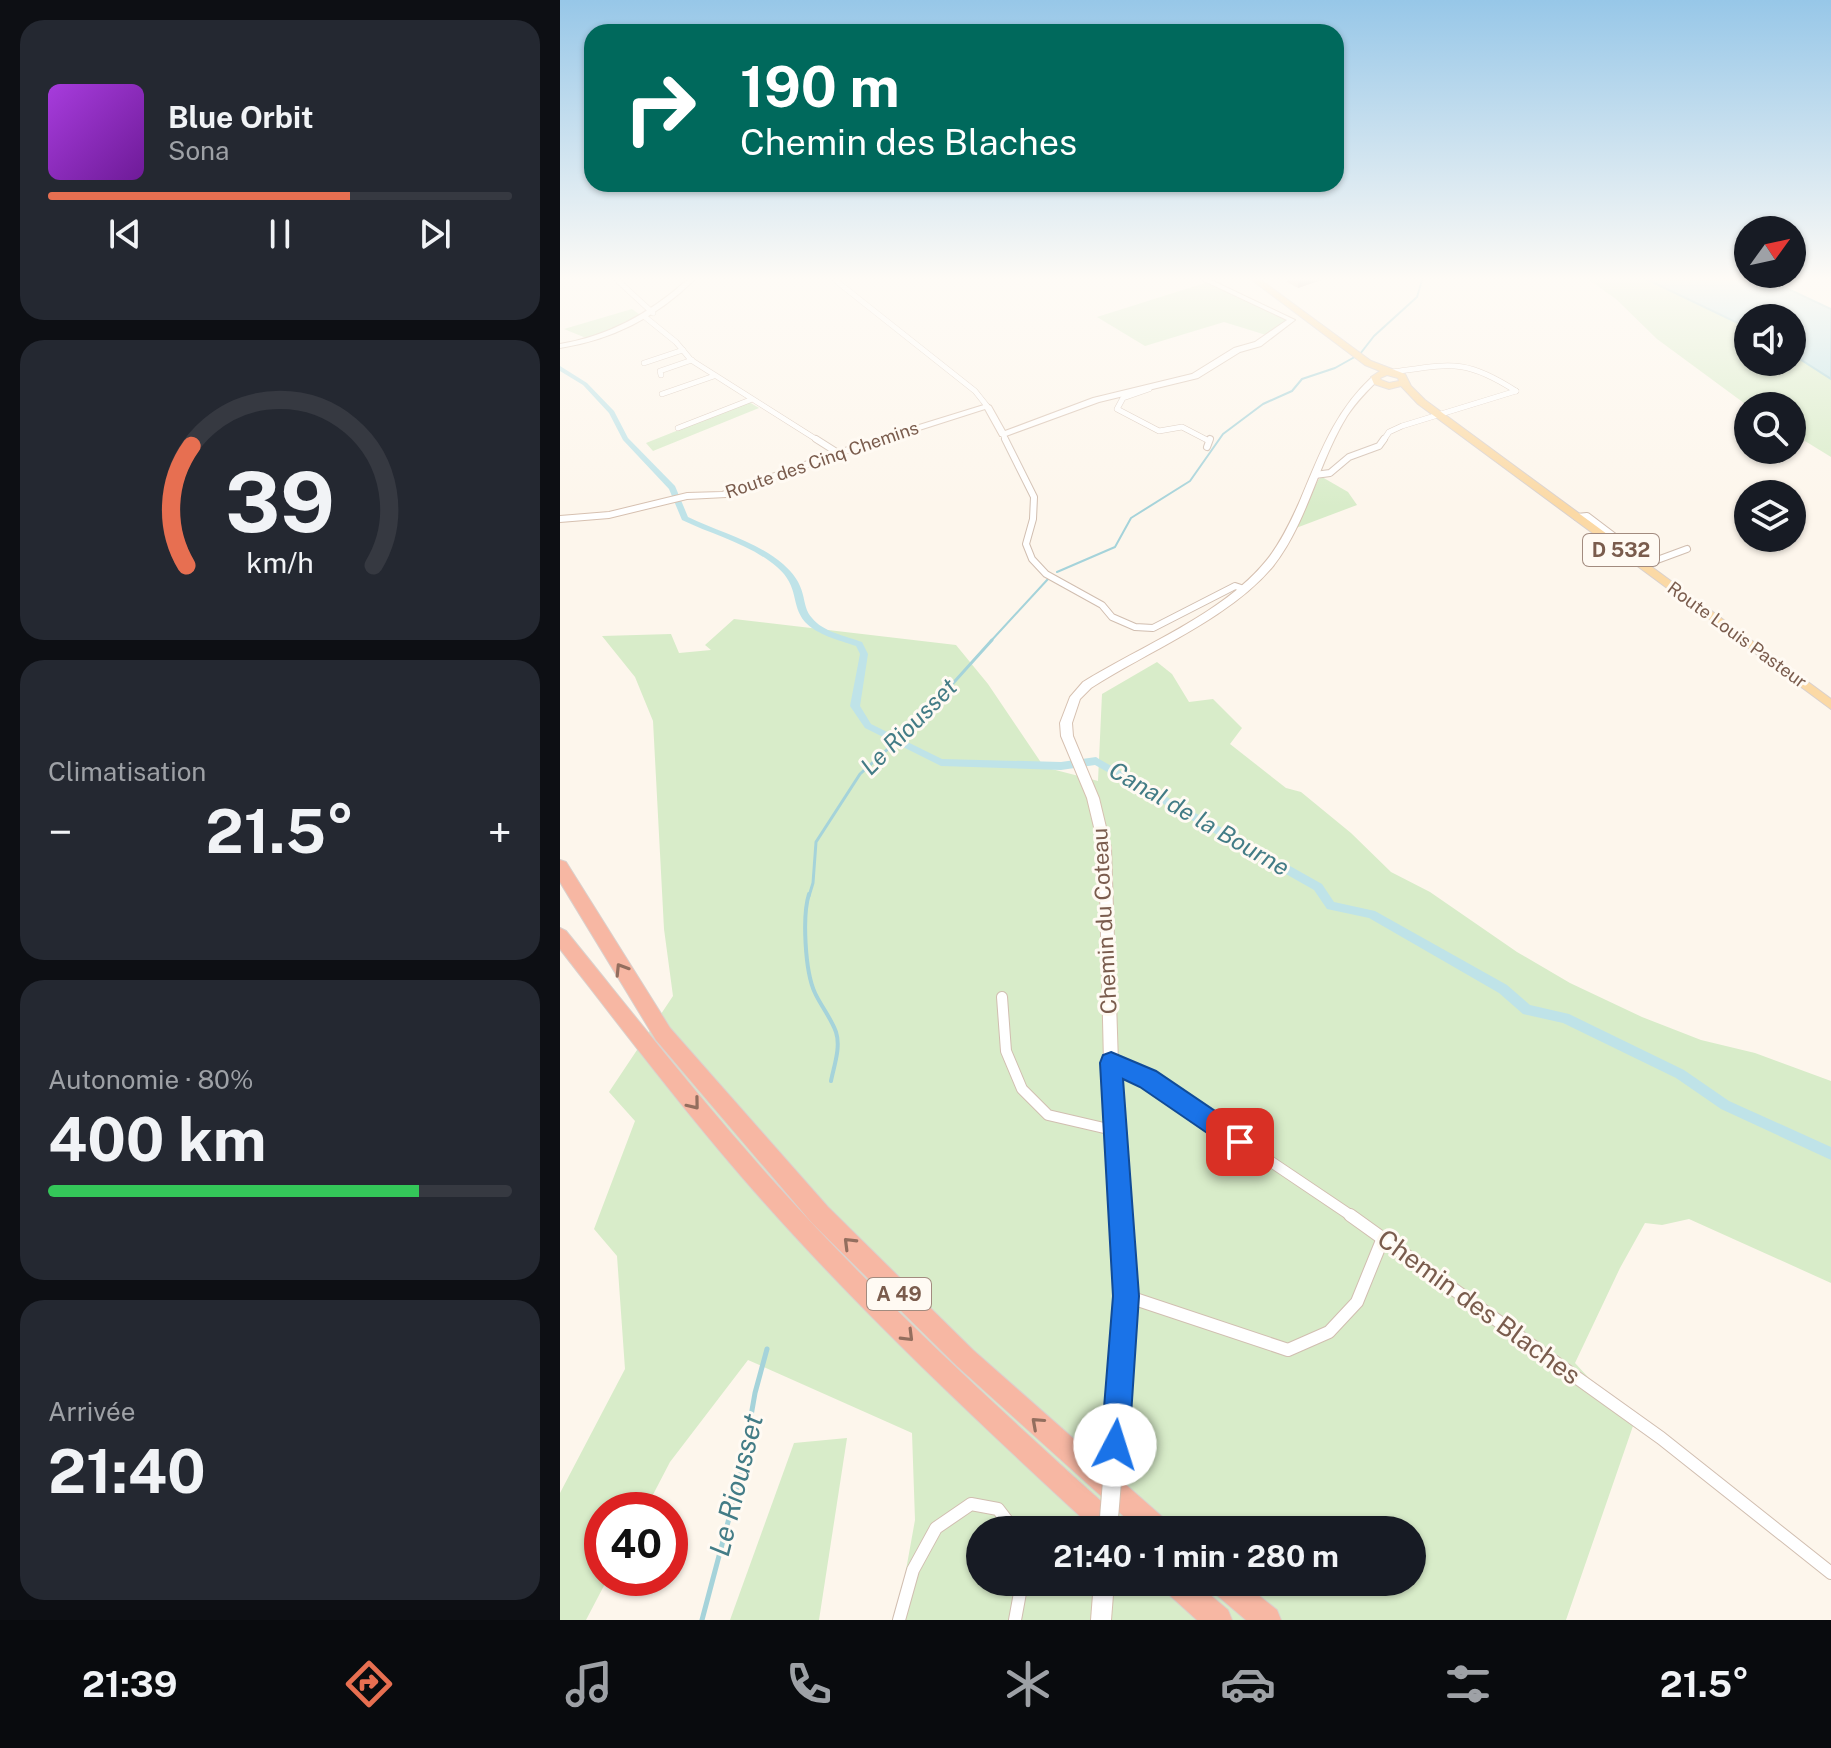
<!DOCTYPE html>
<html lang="fr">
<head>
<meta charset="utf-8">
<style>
  :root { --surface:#171b24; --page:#242831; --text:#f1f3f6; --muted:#9ea1a6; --line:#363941; --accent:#e76f51 }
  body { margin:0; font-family:"Public Sans",sans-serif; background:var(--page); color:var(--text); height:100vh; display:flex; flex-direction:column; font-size:30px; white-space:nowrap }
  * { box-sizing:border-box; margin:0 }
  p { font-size:26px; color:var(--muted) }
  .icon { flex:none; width:44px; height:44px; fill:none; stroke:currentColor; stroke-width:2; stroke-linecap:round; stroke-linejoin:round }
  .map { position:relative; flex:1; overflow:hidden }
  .details { display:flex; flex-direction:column; gap:20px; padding:20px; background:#0d0f14; width:560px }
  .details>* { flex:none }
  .guide { position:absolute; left:24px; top:24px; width:760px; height:168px; border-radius:24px; box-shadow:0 2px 6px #0004; background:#00695c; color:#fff; overflow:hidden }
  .needle { width:52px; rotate:57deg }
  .buttons { position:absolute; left:1174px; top:216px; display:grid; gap:16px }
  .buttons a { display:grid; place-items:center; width:72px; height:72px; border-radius:50%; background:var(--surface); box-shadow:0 2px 6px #0004; font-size:40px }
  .speed { position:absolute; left:24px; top:1492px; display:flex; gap:16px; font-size:40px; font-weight:700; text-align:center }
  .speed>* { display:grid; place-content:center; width:104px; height:104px; border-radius:50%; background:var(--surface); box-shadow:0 2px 6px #0004; line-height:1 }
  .speed .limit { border:12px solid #d22; background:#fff; color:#111 }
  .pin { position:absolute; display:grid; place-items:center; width:68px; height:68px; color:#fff; margin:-34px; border-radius:16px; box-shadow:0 4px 12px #0006 }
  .me { position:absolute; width:88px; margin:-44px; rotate:5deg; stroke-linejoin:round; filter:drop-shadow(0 0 6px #0008) }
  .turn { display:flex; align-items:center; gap:28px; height:168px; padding:0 24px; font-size:36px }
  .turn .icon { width:104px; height:104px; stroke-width:2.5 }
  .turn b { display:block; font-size:56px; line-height:68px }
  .big { font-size:60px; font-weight:700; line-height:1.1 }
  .details .card { flex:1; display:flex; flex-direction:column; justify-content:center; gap:12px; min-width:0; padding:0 28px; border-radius:24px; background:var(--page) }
  .details .dial { align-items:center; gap:0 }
  .dial svg { height:208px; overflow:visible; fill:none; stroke:var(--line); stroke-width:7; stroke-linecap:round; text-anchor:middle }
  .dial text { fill:var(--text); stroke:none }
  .song { display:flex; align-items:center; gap:24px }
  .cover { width:96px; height:96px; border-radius:12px; background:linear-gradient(135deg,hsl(280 70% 55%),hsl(280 70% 35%)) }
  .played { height:8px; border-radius:4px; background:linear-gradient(90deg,var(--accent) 65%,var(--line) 65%) }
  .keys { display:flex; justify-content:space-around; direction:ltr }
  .heat { display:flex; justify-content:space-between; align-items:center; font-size:44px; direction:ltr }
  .charge { height:12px; border-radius:6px; background:linear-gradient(90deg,#34c759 80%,var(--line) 0) }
  .trip { position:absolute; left:406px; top:1516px; width:460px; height:80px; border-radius:40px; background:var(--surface); box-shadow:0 2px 6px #0004; font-weight:700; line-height:80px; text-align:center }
  .menu { display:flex; height:128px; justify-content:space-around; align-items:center; background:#090b0e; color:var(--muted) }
  .menu .icon { width:56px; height:56px }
  .menu .selected { color:var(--accent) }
  .menu b { font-size:36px; color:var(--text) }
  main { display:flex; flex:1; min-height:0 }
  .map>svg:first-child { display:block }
</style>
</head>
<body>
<main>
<section class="details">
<div class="card">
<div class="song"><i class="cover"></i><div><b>Blue Orbit</b><p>Sona</p></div></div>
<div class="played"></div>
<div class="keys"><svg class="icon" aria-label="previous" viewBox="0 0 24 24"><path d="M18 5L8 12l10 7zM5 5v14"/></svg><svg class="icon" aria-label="pause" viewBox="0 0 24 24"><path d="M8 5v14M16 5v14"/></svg><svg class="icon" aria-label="next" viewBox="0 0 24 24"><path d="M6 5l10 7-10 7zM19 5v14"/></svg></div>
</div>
<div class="card dial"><svg viewBox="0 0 100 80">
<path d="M14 69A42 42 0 1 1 86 69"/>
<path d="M14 69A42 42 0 0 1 16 23" stroke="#e76f51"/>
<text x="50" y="56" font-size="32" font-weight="700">39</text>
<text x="50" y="72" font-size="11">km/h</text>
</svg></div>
<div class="card"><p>Climatisation</p>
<div class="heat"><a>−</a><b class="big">21.5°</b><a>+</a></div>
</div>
<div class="card"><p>Autonomie · 80%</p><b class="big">400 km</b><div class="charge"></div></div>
<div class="card"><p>Arrivée</p><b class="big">21:40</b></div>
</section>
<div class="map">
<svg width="1271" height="1620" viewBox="0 0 1271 1620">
  <rect width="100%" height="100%" fill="#fdf6ec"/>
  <g fill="#d8ecc9" fill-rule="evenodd">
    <path d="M1029 280H1088L1188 328V362H1232V354L1271 379V457L1232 433V406H1188L1097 339 1056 299Z"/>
    <path d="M648 282 730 319 706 335 664 322 585 346 537 317Z"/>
    <path d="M72 309 83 317 26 338 4 329Z"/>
    <path d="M189 402 199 408 93 451 86 443Z"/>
    <path d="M762 477 788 492 797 505 736 528 758 480Z"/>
    <path d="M174 619 396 645 428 684 484 767 538 781 542 694 597 662 612 674 629 702 653 699 682 728 670 744 726 788 741 792 791 833 831 872 870 892 957 952 1010 983 1082 1017 1141 1040 1195 1053 1271 1081V1283L1129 1219 1102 1225 1085 1223 1060 1268 1015 1363 1073 1426 1006 1620H337L355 1520 352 1433 188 1360 110 1462 85 1510H42V1578H48L26 1620H0V1493L65 1369 57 1256 34 1229 75 1121 49 1092 113 996 104 929 93 721 75 677 42 636 111 634 119 653 151 650 145 645ZM420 1530H852V1582H420Z"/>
    <path d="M287 1438 259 1620H170L234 1443Z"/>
  </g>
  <path fill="#bfe3e8" stroke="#a5d3da" stroke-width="2" d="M1088 280H1209L1271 309V379L1232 354V318H1188V328Z"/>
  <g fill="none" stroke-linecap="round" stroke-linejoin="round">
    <g stroke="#a5d3da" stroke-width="2">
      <path d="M497 572 555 547 571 518 630 481 663 434 703 404 732 391 742 379 775 368 800 354 814 336 857 297 862 280"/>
      <path d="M430 642 488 579"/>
    </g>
    <path stroke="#a5d3da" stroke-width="3" d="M249 896 253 883 256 842 300 774 359 721 432 640"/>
    <path stroke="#a5d3da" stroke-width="4" d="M249 894C242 916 245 972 255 993 261 1006 271 1018 276 1032 281 1047 274 1066 271 1081"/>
    <path stroke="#a5d3da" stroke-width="5" d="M142 1620 181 1473 195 1393 207 1349"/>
    <path fill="#bfe3e8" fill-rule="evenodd" d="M0 366 27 383 54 411 68 438 115 486 128 517C159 532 196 541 223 564 233 573 240 582 243 595 245 603 246 612 252 618 263 632 286 636 302 642L308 654 300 706 311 724 382 759 501 762 536 757 539 759 762 884 774 902 815 911 947 985 970 1005 1009 1014 1124 1070 1169 1101 1271 1147V1160L1161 1109 1116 1078 1003 1023 963 1014 939 993 809 918 767 909 754 890 535 765 501 770 381 766 305 728 290 706 300 654 296 646C279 640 257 635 245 622 230 604 240 587 217 567 190 544 153 535 122 520L109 489 63 440 49 413 23 385 0 371Z"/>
    <defs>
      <g id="street-far3">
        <path d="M57 280 93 313"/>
        <path d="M275 280 415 391 427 406"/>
        <path d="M85 317 116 342 131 360 259 441"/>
        <path d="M84 363 123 350"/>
        <path d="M833 372C890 364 905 358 956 391"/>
        <path d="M101 375 100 371 132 360"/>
        <path d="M589 389 563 398 557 409 599 431 622 427 649 441"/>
        <path d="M102 394 154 376"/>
        <path d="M118 428 190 400"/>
        <path d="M443 434 446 441"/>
        <path d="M823 441 829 432 842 426 956 391"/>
      </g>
      <g id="street-far2">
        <path d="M256 439 278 453"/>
        <path d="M445 439 474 497 473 519 466 544 472 559 486 574 542 605 552 617 575 627 593 628 675 586 684 589"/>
        <path d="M647 447 650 439"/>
        <path d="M755 475 770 473 789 457 819 446 824 439"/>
        <path d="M1017 517 1027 516 1089 563 1127 549"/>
      </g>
      <g id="street-far1">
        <path d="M442 997 446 1051 462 1089 488 1115 557 1131"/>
        <path d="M551 1063 588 1079 793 1217"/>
      </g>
      <g id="street">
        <path d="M790 1215 1101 1438 1271 1573"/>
        <path d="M566 1296 728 1350 769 1332 797 1302 823 1238"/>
        <path d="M339 1620 353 1570 376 1528 411 1504 438 1509 454 1530"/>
        <path d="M455 1620 462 1582"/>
      </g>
      <g id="secondary">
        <path d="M127 280H134C97 317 51 340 0 348V344C49 336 90 313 127 280Z"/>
        <path d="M642 280H651L735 320 701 346 680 352 638 378 539 402 446 436H440L425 409 281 455 166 497 127 499 49 518 0 522V516L49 512 127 493 162 492 275 451 427 404 431 406 445 431 533 398 632 374 674 348 695 342 727 320Z"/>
        <path d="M812 377 819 379C807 391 796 402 787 416 758 463 748 521 714 565 671 618 588 651 531 688L520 699 512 723 513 736 539 798 551 848 558 1063 575 1296 564 1445 562 1452 555 1454 548 1452 546 1445 557 1296 544 1063 539 848 527 798 501 736 500 723 510 697 523 682C581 646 663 614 706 561 720 544 730 523 739 503 759 456 774 412 812 377Z"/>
        <path d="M534 1582H554L551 1620H531Z"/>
      </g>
      <path id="primary" d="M692 280H701L811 361 845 374 851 386 865 400 1271 699V709L858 404 841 386 829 389 814 384 811 377 820 371 805 365ZM827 375 838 378 839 381 829 383 821 380 820 378Z"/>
      <g id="highway">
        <path d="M0 860 6 862 110 1028 268 1207 413 1350 607 1521 611 1530H579L397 1366 252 1223 96 1040 0 882Z"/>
        <path d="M0 928 6 931C75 1016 142 1102 215 1183 323 1303 443 1413 563 1521L567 1530H535C420 1424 306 1317 202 1200 131 1120 66 1034 0 949Z"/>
        <path d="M601 1582H635L668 1610 672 1620H637L605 1591Z"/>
        <path d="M648 1582H682L717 1610 721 1620H686L652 1591Z"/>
      </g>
    </defs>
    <use href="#street-far3" stroke="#d1beb0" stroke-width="6"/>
    <use href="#street-far2" stroke="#d1beb0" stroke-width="8"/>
    <use href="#street-far1" stroke="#d1beb0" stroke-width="12"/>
    <use href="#street" stroke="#d1beb0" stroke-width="14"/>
    <use href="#secondary" stroke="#d6c0b0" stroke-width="2"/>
    <use href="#primary" stroke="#dad1cd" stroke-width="2"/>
    <use href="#highway" stroke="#dad1cd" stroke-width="2"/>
    <use href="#street-far3" stroke="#fff" stroke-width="5"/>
    <use href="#street-far2" stroke="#fff" stroke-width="6"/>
    <use href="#street-far1" stroke="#fff" stroke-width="10"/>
    <use href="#street" stroke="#fff" stroke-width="12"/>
    <use href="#secondary" fill="#fff" fill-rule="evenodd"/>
    <use href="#primary" fill="#fbd9a5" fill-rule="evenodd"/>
    <use href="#highway" fill="#f7b7a3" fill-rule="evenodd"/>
    <defs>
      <path id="secondary-bridge" d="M548 1530 555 1445"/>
    </defs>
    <use href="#secondary-bridge" stroke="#d6c0b0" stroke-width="20" stroke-linecap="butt"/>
    <use href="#secondary-bridge" stroke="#fff" stroke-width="18"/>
  </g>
  <path fill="#d1b7a8" d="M727 280H761L738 288 727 282Z"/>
  <path fill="#aa9588" d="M739 280H761L738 288Z"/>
  <defs><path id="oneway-chevron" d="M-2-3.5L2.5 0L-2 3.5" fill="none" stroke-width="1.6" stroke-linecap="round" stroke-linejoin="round" transform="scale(2)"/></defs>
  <g stroke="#936e5e">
    <use href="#oneway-chevron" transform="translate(61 969) rotate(-122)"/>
    <use href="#oneway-chevron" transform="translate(134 1104) rotate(51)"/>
    <use href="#oneway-chevron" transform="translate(289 1243) rotate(-135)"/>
    <use href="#oneway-chevron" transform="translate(348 1336) rotate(45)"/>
    <use href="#oneway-chevron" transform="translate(477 1423) rotate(-138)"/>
  </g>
  <linearGradient id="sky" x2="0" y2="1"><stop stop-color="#97c7e8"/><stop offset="0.55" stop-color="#fefbf6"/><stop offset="1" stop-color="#fefbf6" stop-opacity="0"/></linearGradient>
  <rect width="1271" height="507" fill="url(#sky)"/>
  <path fill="#1a73e8" stroke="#114b97" stroke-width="2" d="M551 1052 596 1071 689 1134 692 1142 689 1150 680 1154 672 1150 580 1087 563 1079 579 1296 569 1445 565 1455 555 1459 545 1455 541 1445 553 1296 540 1063 543 1055Z"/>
  <g text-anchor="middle" stroke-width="6" stroke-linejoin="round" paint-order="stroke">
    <g font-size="18" fill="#7a5c4d" stroke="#fffaf3">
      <text transform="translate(262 460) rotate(-19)" y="6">Route des Cinq Chemins</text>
      <text transform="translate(1177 635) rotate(36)" y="6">Route Louis Pasteur</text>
    </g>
    <g fill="#fffaf3" stroke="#a28b7f" stroke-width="2">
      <rect x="1023" y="534" width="76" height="32" rx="6"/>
      <rect x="307" y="1278" width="64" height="32" rx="6"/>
    </g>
    <g font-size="20" font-weight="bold" fill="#7a5c4d">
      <text x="1061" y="557">D 532</text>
      <text x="339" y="1301">A 49</text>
    </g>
    <g font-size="22" fill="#7a5c4d" stroke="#fffaf3">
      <text transform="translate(544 921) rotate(-93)" y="8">Chemin du Coteau</text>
    </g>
    <g font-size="24" font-style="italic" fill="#437c86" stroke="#fffaf3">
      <text transform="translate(349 727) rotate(-45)" y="8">Le Riousset</text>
      <text transform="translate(639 819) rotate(30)" y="8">Canal de la Bourne</text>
    </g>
    <g font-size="26" fill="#7a5c4d" stroke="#fffaf3">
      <text transform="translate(919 1307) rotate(36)" y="9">Chemin des Blaches</text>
    </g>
    <g font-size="28" font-style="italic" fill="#437c86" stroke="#fffaf3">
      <text transform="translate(176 1485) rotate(-76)" y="10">Le Riousset</text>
    </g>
  </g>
</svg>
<div class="buttons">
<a><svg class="needle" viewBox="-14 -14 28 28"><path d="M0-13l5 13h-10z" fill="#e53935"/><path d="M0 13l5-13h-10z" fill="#9ea1a6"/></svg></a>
<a><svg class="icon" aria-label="sound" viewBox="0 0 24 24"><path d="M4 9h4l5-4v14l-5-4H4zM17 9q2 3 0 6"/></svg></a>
<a><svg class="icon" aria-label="search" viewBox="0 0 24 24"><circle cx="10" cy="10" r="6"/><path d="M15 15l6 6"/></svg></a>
<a><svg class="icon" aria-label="layers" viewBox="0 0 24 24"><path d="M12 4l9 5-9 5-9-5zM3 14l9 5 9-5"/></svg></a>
</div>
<div class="speed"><div class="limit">40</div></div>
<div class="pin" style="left:680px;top:1142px;background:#d93025"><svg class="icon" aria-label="arrive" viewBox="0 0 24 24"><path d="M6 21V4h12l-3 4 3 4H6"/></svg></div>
<svg class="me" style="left:555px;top:1445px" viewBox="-20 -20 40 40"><circle r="19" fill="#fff"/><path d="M0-13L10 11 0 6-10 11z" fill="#1a73e8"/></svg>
<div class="trip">21:40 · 1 min · 280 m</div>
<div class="guide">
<div class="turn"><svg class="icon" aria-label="right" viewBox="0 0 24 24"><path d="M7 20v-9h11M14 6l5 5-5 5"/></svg><div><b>190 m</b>Chemin des Blaches</div></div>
</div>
</div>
</main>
<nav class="menu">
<b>21:39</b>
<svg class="icon selected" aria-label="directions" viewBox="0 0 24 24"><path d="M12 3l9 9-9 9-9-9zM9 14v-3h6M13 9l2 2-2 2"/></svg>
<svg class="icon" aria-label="music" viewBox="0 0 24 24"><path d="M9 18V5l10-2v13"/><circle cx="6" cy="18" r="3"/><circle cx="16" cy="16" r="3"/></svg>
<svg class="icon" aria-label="phone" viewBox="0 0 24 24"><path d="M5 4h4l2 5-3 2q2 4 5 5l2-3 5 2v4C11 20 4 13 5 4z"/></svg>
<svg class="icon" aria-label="climate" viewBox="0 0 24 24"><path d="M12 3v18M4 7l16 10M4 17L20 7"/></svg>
<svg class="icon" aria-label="car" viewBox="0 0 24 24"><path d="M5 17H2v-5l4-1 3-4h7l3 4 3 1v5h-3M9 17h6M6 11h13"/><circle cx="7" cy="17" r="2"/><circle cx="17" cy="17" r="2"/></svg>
<svg class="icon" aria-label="filters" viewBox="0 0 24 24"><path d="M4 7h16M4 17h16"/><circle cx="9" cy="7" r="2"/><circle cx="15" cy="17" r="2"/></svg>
<b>21.5°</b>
</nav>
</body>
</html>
